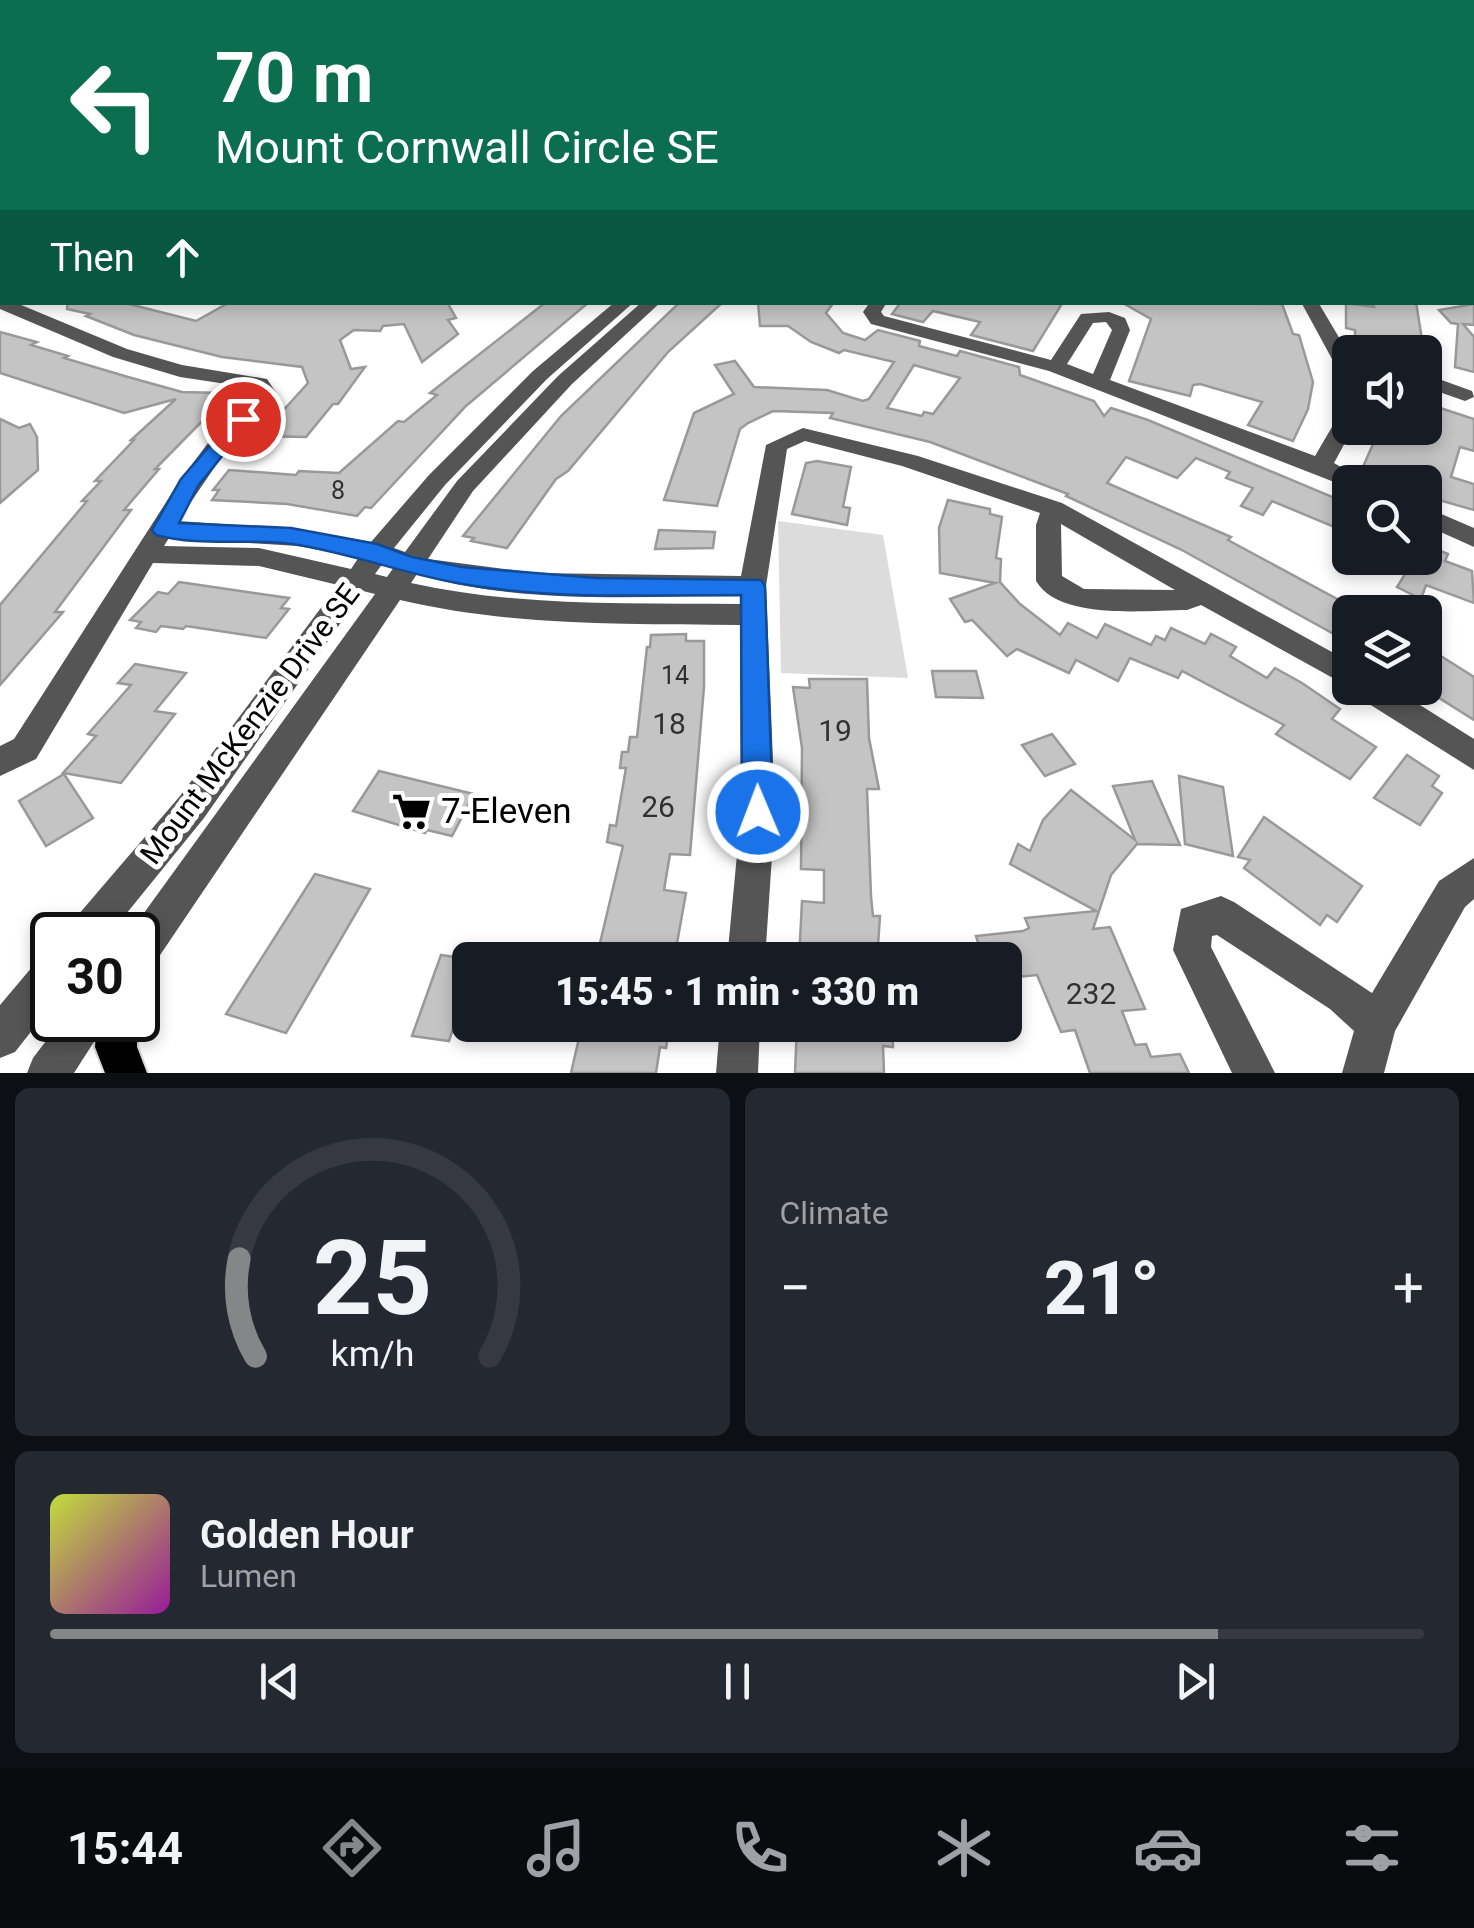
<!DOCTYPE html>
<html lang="en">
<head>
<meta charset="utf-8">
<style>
  :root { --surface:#171b24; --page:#242831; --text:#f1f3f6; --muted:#9ea1a6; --line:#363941; --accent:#858687 }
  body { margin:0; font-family:Roboto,sans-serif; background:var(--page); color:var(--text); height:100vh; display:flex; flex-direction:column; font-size:38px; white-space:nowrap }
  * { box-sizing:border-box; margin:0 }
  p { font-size:32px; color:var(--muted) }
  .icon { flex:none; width:55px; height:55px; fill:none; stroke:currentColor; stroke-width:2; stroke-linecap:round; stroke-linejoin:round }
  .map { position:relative; height:1073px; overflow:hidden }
  .sheet { display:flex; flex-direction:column; gap:15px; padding:15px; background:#0d0f14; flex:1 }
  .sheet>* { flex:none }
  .guide { position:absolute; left:0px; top:0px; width:1475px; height:305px; box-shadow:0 5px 15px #0003; background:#0b6e4f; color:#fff; overflow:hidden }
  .buttons { position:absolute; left:1332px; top:335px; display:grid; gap:20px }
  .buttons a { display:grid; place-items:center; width:110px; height:110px; border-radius:15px; background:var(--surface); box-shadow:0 5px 15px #0003; font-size:50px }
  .speed { position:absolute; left:30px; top:912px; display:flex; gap:20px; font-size:50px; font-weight:700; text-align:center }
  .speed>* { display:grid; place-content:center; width:130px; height:130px; border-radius:50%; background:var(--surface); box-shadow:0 5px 15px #0003; line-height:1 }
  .speed .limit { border:5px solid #111; border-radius:15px; background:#fff; color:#111 }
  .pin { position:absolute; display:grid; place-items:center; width:85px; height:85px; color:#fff; margin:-42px; border:5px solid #fff; border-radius:50%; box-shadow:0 2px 10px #0007 }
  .me { position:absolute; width:110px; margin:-55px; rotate:359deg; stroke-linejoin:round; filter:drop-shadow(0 0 8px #0008) }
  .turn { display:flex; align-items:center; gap:35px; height:210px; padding:0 50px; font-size:45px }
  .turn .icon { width:130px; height:130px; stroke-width:2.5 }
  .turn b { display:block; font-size:70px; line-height:85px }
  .then { display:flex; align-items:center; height:95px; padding:0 50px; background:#0003; gap:20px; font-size:38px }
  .big { font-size:75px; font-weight:800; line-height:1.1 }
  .sheet .tile { flex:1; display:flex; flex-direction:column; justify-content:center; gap:15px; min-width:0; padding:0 35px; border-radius:15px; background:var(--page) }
  .sheet .dial { align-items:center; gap:0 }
  .dial svg { height:260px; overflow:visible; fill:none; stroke:var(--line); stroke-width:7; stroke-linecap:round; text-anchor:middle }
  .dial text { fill:var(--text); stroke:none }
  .song { display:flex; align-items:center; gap:30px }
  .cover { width:120px; height:120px; border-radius:15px; background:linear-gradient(135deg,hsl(70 70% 55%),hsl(300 70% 35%)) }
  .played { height:10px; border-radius:5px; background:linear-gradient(90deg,var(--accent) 85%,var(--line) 85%) }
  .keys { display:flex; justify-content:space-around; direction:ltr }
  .heat { display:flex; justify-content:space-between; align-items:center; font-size:55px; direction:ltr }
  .sheet .tiles { flex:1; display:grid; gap:15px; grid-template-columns:1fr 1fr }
  .tile:last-child { grid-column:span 2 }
  .trip { position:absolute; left:452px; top:942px; width:570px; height:100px; border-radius:15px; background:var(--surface); box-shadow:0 5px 15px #0003; font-weight:800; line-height:100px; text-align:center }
  .dock { display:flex; height:160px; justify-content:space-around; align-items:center; background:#090b0e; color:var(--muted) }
  .dock .icon { width:70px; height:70px }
  .dock .on { color:var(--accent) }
  .dock b { font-size:45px; color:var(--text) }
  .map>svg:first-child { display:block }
</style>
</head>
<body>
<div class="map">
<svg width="1474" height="1073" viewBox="0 0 1474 1073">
  <rect width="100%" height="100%" fill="#fff"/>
  <path fill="#dcdcdc" d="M778 521 883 535 908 678 781 673Z"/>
  <g fill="#c4c4c4" stroke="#999" stroke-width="2.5" fill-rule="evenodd">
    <path d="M68 302H121L196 321 230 302H447L456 318 448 320 458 334 422 362 404 324 383 326 380 331 354 330 340 340 351 369 365 367 338 404H333L306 437 260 436 308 383 302 367 222 357 134 335 86 316 90 314 67 309Z"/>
    <path d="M546 302H589L466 406 371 508 365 507 357 516 287 504 212 500 219 490H213L229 470 296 475 299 471 339 473 398 421 404 422 437 395 430 393 458 371Z"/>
    <path d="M680 302H723L668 352 568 471 556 479 507 548 471 541 474 538 463 536 561 416Z"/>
    <path d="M758 302H834L826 313 843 333 865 340 878 330 920 341 919 346 957 356 960 351 1019 367 1020 375 1094 401 1104 416 1111 408 1148 420 1342 501 1350 508 1339 529 1272 501 1263 515 1241 506 1253 488 1226 478 1230 472 1196 458 1177 478 1126 457 1107 483 1231 537 1228 540 1350 606V643L1180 549 1066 496 1068 494 930 442 830 418 833 413 773 411 748 423 740 429 717 506 664 500 694 413 734 394 715 365 735 361 754 387 827 390 863 401 869 399 894 362 844 350 839 353 811 342 788 326H760ZM914 365 960 378 933 414 924 412 922 416 887 408Z"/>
    <path d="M901 302H1063L1033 351 971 335 980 322 933 311 923 322 892 314Z"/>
    <path d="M1121 302 1282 304 1293 334 1299 335 1313 382 1308 409 1293 441 1248 425 1262 402 1200 384 1193 385 1190 396 1129 381 1151 319Z"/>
    <path d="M1371 302H1416L1424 352 1355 349V330L1346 328V303L1374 307Z"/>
    <path d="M1474 304V325L1463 324 1474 337V372L1455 367 1458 324 1451 323 1439 310Z"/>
    <path d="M0 332 37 342 31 345 68 356 64 358 128 377 182 392 220 393 217 397H226L155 469H159L124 510H131L55 612H63L0 685V605L87 501H82L101 481H95L134 440H131L176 399 124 413 0 373Z"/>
    <path d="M1428 404 1474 419V451L1460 447 1451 477 1474 484V510L1425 496V482H1386L1388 478 1362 469 1377 435 1403 443 1401 428H1430Z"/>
    <path d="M0 419 19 428 30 424 37 437 38 470 0 503Z"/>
    <path d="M817 461 851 467 843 507 850 508 847 525 792 514 806 463Z"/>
    <path d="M948 500 990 509V514L1002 517 996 558 1001 559 1000 582 1020 604 1060 635 1068 623 1097 638 1105 624 1151 645 1156 636 1165 640 1171 628 1205 644 1211 634 1236 647 1230 656 1267 678 1275 668 1302 683 1340 709 1332 719 1376 747 1350 779 1276 734 1284 725 1182 671 1178 678 1130 658 1118 681 1076 660 1069 673 1017 649 1007 656 972 620 965 622 950 599 995 583 940 573 939 528Z"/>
    <path d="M659 530 715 532 713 548 655 549Z"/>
    <path d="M1425 545 1448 554 1445 561 1472 571 1474 603 1426 585 1421 599 1397 587 1415 558H1425Z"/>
    <path d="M179 582 289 598 281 608 289 609 266 638 186 626 183 629 161 626 156 632 136 628 141 622 130 620 158 592 168 594Z"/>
    <path d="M686 634V641H704V687L690 855 670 854 664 890 686 893 674 960H596L623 846 607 842 610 825 616 826 626 768H620L622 752H628L630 737H637L647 647H650L651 635Z"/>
    <path d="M1425 646 1474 677V720L1425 689Z"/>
    <path d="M135 664 186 673 155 711 175 714 121 783 63 773 96 736 88 734 131 685 118 683Z"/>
    <path d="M932 671H976L983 698 936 697Z"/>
    <path d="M809 679H867L869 738 879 789H867L871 896 873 916H880L877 960H799L802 901 824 903V870L801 869 802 748 793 687 810 688Z"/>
    <path d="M1052 734 1075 764 1045 776 1022 745Z"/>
    <path d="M1407 755 1439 776 1432 786 1442 793 1420 825 1374 798Z"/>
    <path d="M379 771 474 794 452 836 427 830 425 833 353 811Z"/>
    <path d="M64 774 93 818 46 846 19 801Z"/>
    <path d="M1179 776 1223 787 1233 856 1185 844Z"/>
    <path d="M1152 781 1180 845 1137 844 1111 875 1093 929 1110 927 1145 1009 1122 1011 1135 1045 1146 1044 1151 1057 1180 1054 1189 1073H1090L1075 1030 1061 1032 1037 975 1005 978V960H984L976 936 1023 931 1029 928 1025 918 1096 911 1010 864 1018 844 1030 851 1043 820 1071 790 1135 840 1113 786Z"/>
    <path d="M1264 817 1362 886 1337 922 1327 915 1320 925 1244 868 1250 860 1238 857Z"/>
    <path d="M315 874 370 889 286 1033 226 1014Z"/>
    <path d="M441 955 470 959V977L449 1041 412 1036Z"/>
    <path d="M582 1025H670L666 1048 660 1047 656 1073H571Z"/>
    <path d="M797 1025H892L893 1047 883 1046 884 1073H795Z"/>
  </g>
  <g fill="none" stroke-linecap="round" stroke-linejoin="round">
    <defs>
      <path id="major" d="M97 1020H137V1047L147 1073H105L95 1047Z"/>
    </defs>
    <use href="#major" stroke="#dbdbdb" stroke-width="4"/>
    <g fill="#555" fill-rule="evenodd">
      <rect x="1472" y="187" width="2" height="10"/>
      <rect x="0" y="215" width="2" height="8"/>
      <rect x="1472" y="220" width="2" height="9"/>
      <path d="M0 298 2 302H14L127 349 182 365 267 379 277 394 227 449 178 521 297 529 371 542 429 475 533 371 615 302H634L547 379 445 485 394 548 405 552 457 481 558 376 642 302H661L572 384 473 491 428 559 536 573 741 576 766 445 803 428 918 456 1062 503 1350 662 1351 688 1201 605 1187 610C1146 610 1060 621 1036 581V525L1040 513 902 466 805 441 787 449 766 586 775 812 765 960H727L741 812 740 625C627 624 510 626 400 600L152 967 138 972V935H128L375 594 363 591 204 818 109 935H66L72 922 180 796 338 585 259 566 153 563 36 759 0 776V746L14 739 181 479 211 439 256 393 253 388 180 377 113 357 0 309ZM1061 524 1175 590 1084 589 1062 576ZM169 538 297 546 359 557 351 569 259 548 164 546ZM383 563 394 567 387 577 375 574ZM417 574C519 605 634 596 740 596V604C631 603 518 607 411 583Z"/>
      <path d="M870 302H887L881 312 884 316 1051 360 1081 314 1109 312 1125 318 1130 330 1110 380 1315 456 1336 420 1332 359 1301 302H1318L1350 356V428H1353L1334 463 1367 482H1350V488L1347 487 1049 371 871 324 863 312ZM1106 322 1112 330 1093 374 1067 364 1093 323Z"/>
      <path d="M1425 374 1472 391 1474 397 1465 401 1425 387Z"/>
      <path d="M1425 507 1474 528V547L1425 525Z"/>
      <path d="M1354 688H1393L1474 739V770L1358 697Z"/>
      <path d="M1474 858V899L1465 907 1395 1031 1384 1073H1342L1354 1031 1330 1009 1217 935 1212 936 1211 947 1275 1073H1232L1173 950 1181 909 1221 896 1234 902 1372 993 1439 881Z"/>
      <path d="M52 954V1005L15 1052 0 1058V1005L38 960Z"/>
      <path d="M62 1020H108L74 1073H27L33 1058Z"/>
      <path d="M720 1025H760L758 1073H716Z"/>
    </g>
    <use href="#major" fill="#000" fill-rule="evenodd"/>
  </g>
  <linearGradient id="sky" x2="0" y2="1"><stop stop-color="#8cadcc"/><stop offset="0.52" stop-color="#fff"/><stop offset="1" stop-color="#fff" stop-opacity="0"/></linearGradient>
  <rect width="1474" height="313" fill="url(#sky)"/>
  <path fill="#1a73e8" stroke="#114b97" stroke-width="2.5" d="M243 413 252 419 198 486 179 523 291 528 377 544 412 557 462 567 596 578 761 580 765 586 773 812 769 822 758 827 747 822 742 812 741 595C647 595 550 600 457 583 402 573 350 553 293 544 249 538 199 547 156 535L152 530 181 479 236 415Z"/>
  <defs>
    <symbol id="supermarket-bare" viewBox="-9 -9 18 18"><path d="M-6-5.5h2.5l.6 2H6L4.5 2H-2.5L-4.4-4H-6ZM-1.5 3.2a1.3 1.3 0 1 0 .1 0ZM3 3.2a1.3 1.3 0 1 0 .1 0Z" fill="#000" stroke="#fff" stroke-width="2.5" paint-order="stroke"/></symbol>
  </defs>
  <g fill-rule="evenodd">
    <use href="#supermarket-bare" x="384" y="784" width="55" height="55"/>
  </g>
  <g text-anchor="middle" stroke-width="10" stroke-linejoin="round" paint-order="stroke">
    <g font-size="25" fill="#313131">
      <text x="338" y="499">8</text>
      <text x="675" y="684">14</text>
    </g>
    <g font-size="30" fill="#000" stroke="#fff">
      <text transform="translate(250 724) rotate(-53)" y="10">Mount McKenzie Drive SE</text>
    </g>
    <g font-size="30" fill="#313131">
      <text x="669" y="734">18</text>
      <text x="835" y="741">19</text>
      <text x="658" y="817">26</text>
      <text x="1091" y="1004">232</text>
    </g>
    <g font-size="35" fill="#000" stroke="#fff" text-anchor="start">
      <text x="441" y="823">7-Eleven</text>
    </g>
  </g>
</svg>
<div class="buttons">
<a><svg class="icon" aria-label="sound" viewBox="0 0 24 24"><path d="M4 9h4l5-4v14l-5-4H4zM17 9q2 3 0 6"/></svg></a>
<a><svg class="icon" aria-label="search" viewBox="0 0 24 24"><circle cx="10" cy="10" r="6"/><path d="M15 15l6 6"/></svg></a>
<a><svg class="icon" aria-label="layers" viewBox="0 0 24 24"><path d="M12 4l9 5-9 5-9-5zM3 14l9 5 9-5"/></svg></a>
</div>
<div class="speed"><div class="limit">30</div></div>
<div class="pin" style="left:243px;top:419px;background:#d93025"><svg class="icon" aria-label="arrive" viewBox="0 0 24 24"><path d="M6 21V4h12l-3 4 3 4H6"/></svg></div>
<svg class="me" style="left:758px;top:812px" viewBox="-20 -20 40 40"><circle r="17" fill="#1a73e8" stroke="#fff" stroke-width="3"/><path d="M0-11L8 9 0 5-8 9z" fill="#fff"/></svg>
<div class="trip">15:45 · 1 min · 330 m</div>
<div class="guide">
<div class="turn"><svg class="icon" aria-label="left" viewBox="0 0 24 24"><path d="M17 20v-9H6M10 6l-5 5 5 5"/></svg><div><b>70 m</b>Mount Cornwall Circle SE</div></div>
<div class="then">Then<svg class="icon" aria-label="ahead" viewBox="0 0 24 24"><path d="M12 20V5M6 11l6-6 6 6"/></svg></div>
</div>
</div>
<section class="sheet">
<div class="tiles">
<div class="tile dial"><svg viewBox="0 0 100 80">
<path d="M14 69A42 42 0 1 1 86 69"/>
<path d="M14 69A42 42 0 0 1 9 39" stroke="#858687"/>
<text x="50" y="56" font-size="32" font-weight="700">25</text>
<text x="50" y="72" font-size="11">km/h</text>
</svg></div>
<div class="tile"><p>Climate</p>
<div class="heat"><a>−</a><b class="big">21°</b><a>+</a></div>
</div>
<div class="tile">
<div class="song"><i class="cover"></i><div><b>Golden Hour</b><p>Lumen</p></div></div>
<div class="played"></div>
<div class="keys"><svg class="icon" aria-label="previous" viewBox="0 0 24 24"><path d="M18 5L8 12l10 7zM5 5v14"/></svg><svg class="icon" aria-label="pause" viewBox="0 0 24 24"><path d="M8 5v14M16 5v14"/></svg><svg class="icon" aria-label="next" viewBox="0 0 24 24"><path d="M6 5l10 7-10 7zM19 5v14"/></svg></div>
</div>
</div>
</section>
<nav class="dock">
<b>15:44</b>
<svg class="icon on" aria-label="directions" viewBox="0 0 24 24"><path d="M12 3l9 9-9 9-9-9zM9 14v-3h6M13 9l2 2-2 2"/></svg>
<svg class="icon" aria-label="music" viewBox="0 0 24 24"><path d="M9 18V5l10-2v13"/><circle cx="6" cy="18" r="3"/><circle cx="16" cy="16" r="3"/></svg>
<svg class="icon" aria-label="phone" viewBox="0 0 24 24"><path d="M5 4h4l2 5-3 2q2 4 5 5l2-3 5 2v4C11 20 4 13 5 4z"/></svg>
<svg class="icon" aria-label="climate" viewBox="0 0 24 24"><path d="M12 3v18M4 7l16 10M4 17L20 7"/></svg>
<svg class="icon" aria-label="car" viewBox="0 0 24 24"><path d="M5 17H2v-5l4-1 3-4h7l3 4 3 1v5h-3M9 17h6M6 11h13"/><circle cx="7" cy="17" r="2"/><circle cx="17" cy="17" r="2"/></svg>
<svg class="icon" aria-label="filters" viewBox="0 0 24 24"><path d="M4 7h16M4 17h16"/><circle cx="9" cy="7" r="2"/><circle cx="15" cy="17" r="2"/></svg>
</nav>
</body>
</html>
